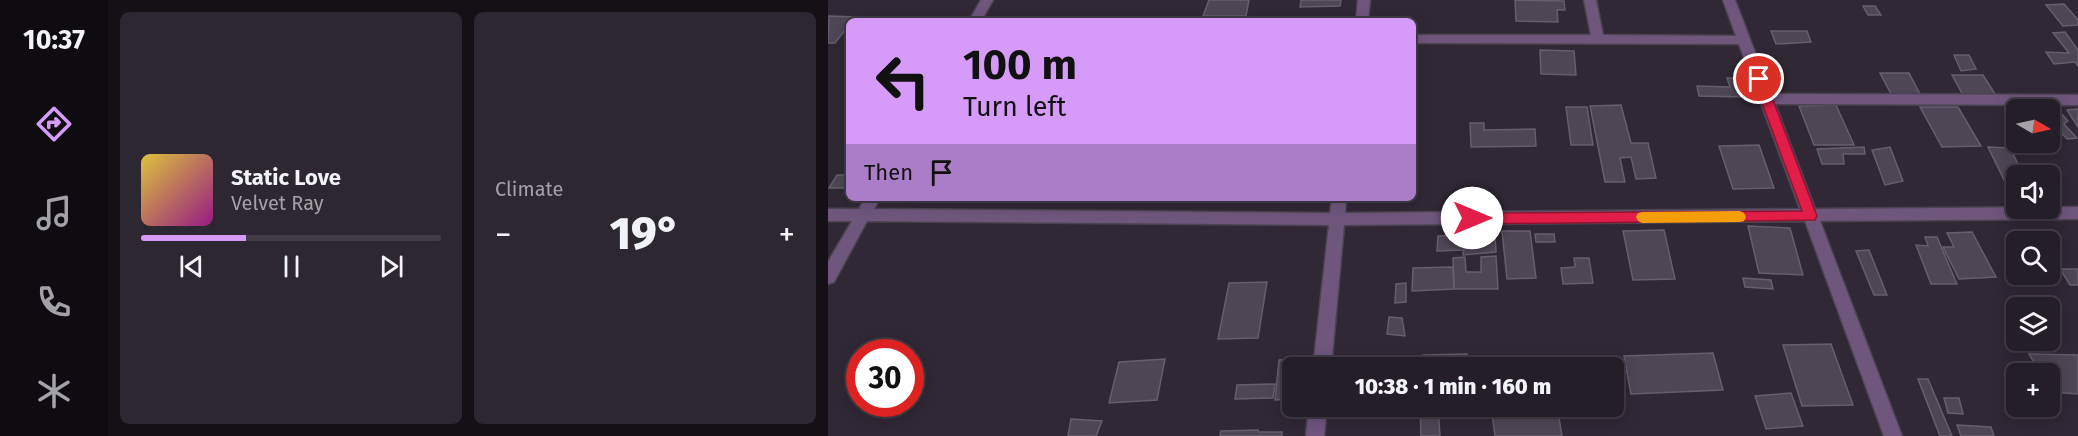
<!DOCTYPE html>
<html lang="en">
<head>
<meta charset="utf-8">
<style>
  :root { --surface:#241e28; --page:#2c2730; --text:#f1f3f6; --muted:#a3a2a8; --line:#413c45; --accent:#d69bf9 }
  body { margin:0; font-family:"Fira Sans",sans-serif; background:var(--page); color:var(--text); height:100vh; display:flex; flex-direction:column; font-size:22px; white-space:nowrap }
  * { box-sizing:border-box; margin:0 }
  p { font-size:20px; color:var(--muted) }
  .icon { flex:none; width:33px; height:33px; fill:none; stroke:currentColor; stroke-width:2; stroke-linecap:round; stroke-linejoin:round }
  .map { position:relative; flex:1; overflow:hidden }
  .panel { display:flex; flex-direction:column; gap:12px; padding:12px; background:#141016; width:720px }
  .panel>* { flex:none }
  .guide { position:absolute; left:18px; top:18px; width:570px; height:183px; border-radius:9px; box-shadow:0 3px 15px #0003,0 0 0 2px var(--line); background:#d69bf9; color:#111; overflow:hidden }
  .needle { width:39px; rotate:99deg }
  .fabs { position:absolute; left:1178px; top:99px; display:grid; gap:12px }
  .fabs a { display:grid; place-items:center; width:54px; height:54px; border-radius:9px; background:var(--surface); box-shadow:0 3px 15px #0003,0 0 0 2px var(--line); font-size:30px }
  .speed { position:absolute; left:18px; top:339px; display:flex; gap:12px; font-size:30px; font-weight:700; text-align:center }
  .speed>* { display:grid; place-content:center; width:78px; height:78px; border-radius:50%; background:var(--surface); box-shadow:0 3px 15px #0003,0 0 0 2px var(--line); line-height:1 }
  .speed .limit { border:9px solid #d22; background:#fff; color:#111 }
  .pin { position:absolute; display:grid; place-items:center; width:51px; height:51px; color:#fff; margin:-26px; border:3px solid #fff; border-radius:50%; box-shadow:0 2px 6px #0007 }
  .me { position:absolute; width:66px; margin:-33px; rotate:90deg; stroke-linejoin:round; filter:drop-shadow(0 0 4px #0008) }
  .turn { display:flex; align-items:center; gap:21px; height:126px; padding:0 18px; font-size:27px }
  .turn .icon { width:78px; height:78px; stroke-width:2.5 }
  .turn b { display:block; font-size:42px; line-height:51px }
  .then { display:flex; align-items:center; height:57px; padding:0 18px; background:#0003; gap:12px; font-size:22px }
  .big { font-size:45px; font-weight:800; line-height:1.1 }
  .panel .widget { flex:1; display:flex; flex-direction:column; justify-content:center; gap:9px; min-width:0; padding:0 21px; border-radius:9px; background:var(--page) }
  .song { display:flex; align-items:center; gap:18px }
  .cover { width:72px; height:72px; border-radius:9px; background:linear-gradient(135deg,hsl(50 70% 55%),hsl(310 70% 35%)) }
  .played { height:6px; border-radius:3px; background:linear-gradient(90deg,var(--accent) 35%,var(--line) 35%) }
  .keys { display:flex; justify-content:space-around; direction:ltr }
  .heat { display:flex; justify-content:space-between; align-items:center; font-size:33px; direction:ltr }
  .panel .tiles { flex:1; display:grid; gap:12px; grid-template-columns:repeat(2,1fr) }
  .trip { position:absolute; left:454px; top:357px; width:342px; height:60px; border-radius:9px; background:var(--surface); box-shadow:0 3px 15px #0003,0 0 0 2px var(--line); font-weight:800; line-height:60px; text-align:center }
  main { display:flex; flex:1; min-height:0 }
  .dock { display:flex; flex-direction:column; width:108px; justify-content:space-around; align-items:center; background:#0e0c10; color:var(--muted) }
  .dock .icon { width:42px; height:42px }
  .dock .active { color:var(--accent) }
  .dock b { font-size:27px; color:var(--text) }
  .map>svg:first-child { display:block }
</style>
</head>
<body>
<main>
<nav class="dock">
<b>10:37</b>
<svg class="icon active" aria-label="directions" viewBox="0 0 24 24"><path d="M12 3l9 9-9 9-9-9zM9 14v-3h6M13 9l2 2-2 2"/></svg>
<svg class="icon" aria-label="music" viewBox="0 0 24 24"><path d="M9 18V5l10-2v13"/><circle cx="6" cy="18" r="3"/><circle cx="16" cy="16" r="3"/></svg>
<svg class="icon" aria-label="phone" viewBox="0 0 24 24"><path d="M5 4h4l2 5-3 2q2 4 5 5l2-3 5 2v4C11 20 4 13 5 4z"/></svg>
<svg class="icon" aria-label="climate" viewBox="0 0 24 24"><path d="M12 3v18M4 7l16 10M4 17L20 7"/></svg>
</nav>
<section class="panel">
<div class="tiles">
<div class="widget">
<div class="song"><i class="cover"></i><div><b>Static Love</b><p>Velvet Ray</p></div></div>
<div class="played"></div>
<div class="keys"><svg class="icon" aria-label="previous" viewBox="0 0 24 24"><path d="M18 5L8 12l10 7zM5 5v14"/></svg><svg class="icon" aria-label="pause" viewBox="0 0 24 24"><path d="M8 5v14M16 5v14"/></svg><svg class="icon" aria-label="next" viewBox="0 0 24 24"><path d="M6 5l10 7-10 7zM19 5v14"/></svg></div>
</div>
<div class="widget"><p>Climate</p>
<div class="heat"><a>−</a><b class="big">19°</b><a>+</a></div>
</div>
</div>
</section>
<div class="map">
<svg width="1250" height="436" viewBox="0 0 1250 436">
  <rect width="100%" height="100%" fill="#302835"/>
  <g fill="#4f4655" stroke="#675d6d" stroke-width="1.5">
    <path d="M381 0H421L418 16H375Z"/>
    <path d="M473 0H513L512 6 472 7Z"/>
    <path d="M687 0 736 1 737 10H729L730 22 688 21Z"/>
    <path d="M1236 4 1250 20V25L1235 26 1218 5Z"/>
    <path d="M1035 6H1047L1053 15H1040Z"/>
    <path d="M1 16 28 17 25 21H21V25L7 43H0Z"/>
    <path d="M943 31H979L983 42 948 44Z"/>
    <path d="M1237 32 1250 50V66L1247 62 1226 64 1218 52 1241 53 1225 33Z"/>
    <path d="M712 50 746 51 748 75 713 74Z"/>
    <path d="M1126 55H1141L1148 69 1133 71Z"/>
    <path d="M1052 73H1081L1092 94H1063Z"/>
    <path d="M1124 75H1155L1167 94 1135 95Z"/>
    <path d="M899 78H911L916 97 871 96 869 86 902 87Z"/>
    <path d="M793 105 803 143H820L828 178 808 179 803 157 792 158 797 182H777L762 106Z"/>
    <path d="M1008 105 1026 145H986L971 106Z"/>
    <path d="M738 107H759L765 145H743Z"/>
    <path d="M1092 107H1130L1153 146 1114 147Z"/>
    <path d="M1250 109V127L1239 110Z"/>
    <path d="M1221 110H1230L1240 121 1236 124 1249 138 1239 139 1221 120Z"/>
    <path d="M642 123H656V130L707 129 708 146 643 147Z"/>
    <path d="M1194 142H1210L1214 148 1199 149Z"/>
    <path d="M931 145 946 188 905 189 891 146Z"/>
    <path d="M1036 147 1037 154H1015L1016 164H994L989 149Z"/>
    <path d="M1062 147 1075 181 1057 185 1044 150Z"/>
    <path d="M1160 147 1182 148 1196 176H1188V184H1178Z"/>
    <path d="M9 175H21L19 188H1Z"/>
    <path d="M920 226 962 228 975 275 931 273Z"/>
    <path d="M836 230 847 279 805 280 795 231Z"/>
    <path d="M674 231H702L708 278 679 279Z"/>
    <path d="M1144 232 1168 277 1131 279 1115 247H1126L1119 233Z"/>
    <path d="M667 233 668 252 635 255 636 235Z"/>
    <path d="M707 234H726L727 242H708Z"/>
    <path d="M636 235V250L609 251 610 236Z"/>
    <path d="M1097 237H1109L1129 284H1103L1088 245 1100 246Z"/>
    <path d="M1041 250 1059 295H1046L1028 251Z"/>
    <path d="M668 256 670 289H626L625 258 637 257 638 272H653V257Z"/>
    <path d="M746 258H761L765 283 735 284 733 268 747 267Z"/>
    <path d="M625 267 626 289 584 291 585 268Z"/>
    <path d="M1232 269H1250V285H1242Z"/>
    <path d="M915 278 943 280 945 289 917 287Z"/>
    <path d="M439 282 430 338 390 339 401 283Z"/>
    <path d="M578 283V302L567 303 568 284Z"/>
    <path d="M561 317 574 318 577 336 559 334Z"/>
    <path d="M1003 344 1025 405 974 406 955 345Z"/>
    <path d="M885 353 895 390 803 394 796 356Z"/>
    <path d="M639 354V368H595V355Z"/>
    <path d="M1201 354 1250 355V394L1224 392 1221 387V374H1213Z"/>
    <path d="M721 356 723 368H658L657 362Z"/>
    <path d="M337 359 329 400 281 403 291 362Z"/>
    <path d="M467 359 463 399 447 400 451 360Z"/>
    <path d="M536 364H564V368H535Z"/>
    <path d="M1090 379H1100L1124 436H1112Z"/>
    <path d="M447 384 445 398 407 399 409 385Z"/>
    <path d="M963 393 975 426 938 429 927 396Z"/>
    <path d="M1116 398H1131L1135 414 1120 413Z"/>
    <path d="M592 406H610L612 436H593Z"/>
    <path d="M663 406H729L734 436H667Z"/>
    <path d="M243 419 274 421 268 436H240Z"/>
    <path d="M1129 425 1163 427 1166 436H1133Z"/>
    <path d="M430 430 431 432H454V436H392L393 431Z"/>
  </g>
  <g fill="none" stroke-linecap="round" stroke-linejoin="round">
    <defs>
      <g id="street">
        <path d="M153 0H165L153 21H141Z"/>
        <path d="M530 0H542L540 21H528Z"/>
        <path d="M756 0H768L775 35 908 36 895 0H907L943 94 1250 95V105L947 104 987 209 1250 207V219L992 221 1074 436H1056L977 221 516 225 503 368H485L501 225 39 221 6 282 0 284V262L24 221H0V209H31L37 198H52L46 209 502 213 504 198H518L517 213 972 209 911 44 585 43V35H763Z"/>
        <path d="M481 406H499L496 436H478Z"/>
      </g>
    </defs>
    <use href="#street" stroke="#4b4450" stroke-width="3"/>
    <use href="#street" fill="#6e567d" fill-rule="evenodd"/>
  </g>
  <path fill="#e11d48" stroke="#92132f" stroke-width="1.5" d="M931 75 937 79 989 216 987 220 644 224 639 222 637 218 639 214 644 213 974 211 925 79Z"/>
  <path fill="#f59e0b" d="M912 211 916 213 918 217 916 221 912 222 814 223 810 221 808 217 810 213 814 212Z"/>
</svg>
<div class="fabs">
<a><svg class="needle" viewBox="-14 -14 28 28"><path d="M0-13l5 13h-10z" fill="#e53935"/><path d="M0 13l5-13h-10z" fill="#a3a2a8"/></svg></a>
<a><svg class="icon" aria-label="sound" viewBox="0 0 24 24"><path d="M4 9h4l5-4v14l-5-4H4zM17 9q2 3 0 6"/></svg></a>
<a><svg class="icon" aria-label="search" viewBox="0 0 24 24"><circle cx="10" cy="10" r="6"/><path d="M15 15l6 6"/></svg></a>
<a><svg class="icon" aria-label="layers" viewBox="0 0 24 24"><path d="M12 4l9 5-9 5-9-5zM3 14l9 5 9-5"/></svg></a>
<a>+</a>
</div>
<div class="speed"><div class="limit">30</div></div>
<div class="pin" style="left:931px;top:79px;background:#d93025"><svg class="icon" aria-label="arrive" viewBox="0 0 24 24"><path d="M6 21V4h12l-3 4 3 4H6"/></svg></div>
<svg class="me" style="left:644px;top:218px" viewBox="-20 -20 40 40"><circle r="19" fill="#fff"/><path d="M0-13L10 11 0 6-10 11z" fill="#e11d48"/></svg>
<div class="trip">10:38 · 1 min · 160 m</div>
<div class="guide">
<div class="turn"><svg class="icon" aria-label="left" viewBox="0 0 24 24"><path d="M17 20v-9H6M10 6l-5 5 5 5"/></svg><div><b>100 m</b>Turn left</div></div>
<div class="then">Then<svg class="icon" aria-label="arrive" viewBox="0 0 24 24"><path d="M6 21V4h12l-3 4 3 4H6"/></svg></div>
</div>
</div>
</main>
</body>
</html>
